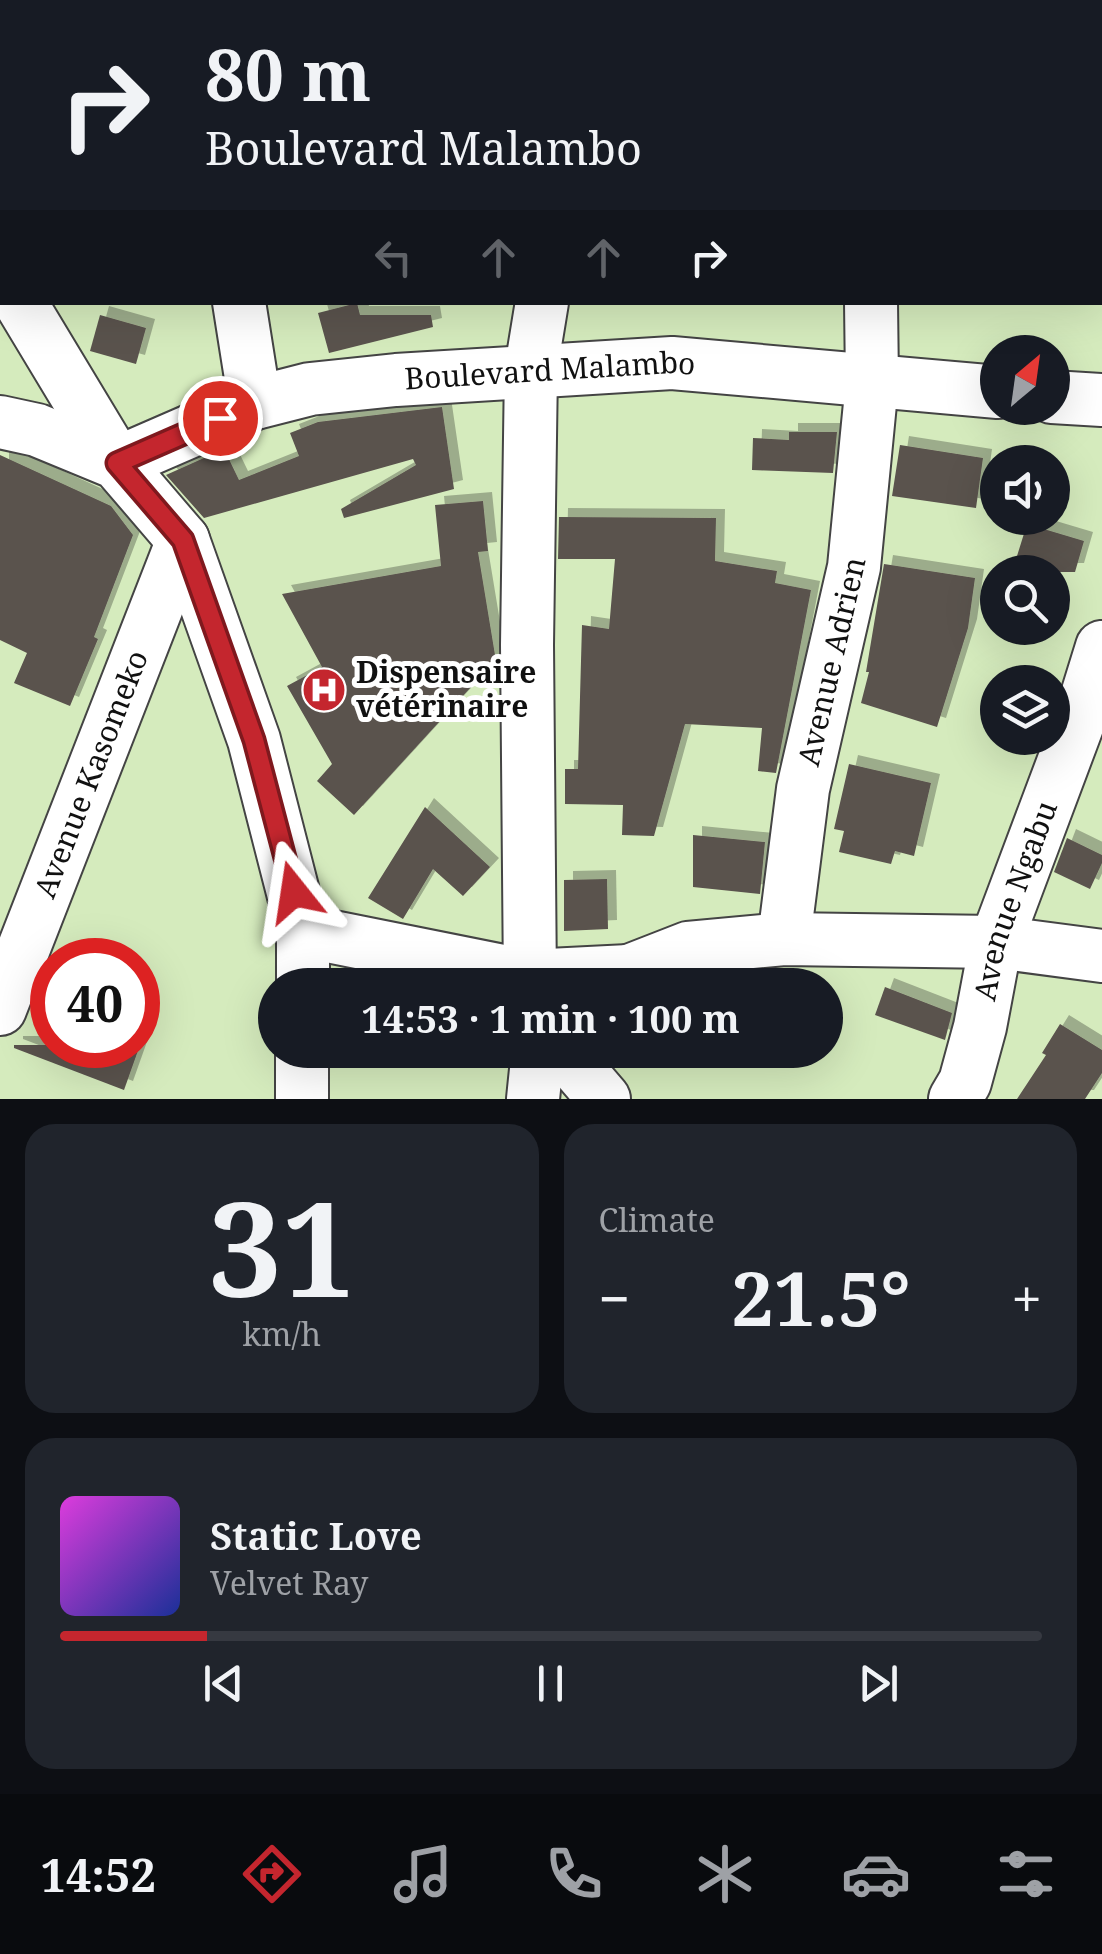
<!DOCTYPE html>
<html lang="en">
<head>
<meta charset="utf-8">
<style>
  :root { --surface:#171b24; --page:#20242c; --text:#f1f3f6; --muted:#9ea1a6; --line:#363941; --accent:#c4262e }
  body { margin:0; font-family:"Noto Serif",serif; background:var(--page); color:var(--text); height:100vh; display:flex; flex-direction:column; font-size:38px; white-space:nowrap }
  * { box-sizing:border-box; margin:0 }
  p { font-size:32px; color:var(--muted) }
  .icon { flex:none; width:55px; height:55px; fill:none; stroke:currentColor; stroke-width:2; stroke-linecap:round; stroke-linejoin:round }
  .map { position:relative; height:1099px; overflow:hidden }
  .details { display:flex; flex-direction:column; gap:25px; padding:25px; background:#0d0f14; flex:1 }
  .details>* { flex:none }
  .top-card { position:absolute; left:0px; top:0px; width:1102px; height:305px; box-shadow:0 10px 40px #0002; background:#171b24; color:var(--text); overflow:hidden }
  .needle { width:65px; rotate:29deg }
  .buttons { position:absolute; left:980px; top:335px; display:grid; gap:20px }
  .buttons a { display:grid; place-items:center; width:90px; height:90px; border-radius:50%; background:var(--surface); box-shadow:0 10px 40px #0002; font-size:50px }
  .speed { position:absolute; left:30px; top:938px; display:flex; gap:20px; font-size:50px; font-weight:700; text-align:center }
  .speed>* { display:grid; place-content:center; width:130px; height:130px; border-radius:50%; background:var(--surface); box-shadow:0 10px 40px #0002; line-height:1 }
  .speed .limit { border:15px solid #d22; background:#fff; color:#111 }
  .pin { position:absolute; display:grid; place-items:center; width:85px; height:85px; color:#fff; margin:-42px; border:5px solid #fff; border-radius:50%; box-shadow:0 2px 10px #0007 }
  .me { position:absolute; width:110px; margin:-55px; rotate:345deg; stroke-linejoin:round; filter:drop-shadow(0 0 8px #0008) }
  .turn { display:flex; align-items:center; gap:35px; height:210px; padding:0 40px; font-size:45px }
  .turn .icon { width:130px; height:130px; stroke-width:2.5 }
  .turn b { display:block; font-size:70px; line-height:85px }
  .lanes { display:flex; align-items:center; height:95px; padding:0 40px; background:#0003; justify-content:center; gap:50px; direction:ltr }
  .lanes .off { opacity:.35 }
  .big { font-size:75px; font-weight:700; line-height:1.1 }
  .details .widget { flex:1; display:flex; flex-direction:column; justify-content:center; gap:15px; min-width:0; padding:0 35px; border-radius:30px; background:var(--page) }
  .details .dial { align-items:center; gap:0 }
  .dial b { font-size:130px; line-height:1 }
  .song { display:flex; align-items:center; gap:30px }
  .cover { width:120px; height:120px; border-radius:15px; background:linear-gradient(135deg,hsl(300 70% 55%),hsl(230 70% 35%)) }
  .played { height:10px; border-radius:5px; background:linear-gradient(90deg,var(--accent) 15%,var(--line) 15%) }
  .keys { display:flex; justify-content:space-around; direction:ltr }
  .heat { display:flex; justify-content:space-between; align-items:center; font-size:55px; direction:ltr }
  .details .tiles { flex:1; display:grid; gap:25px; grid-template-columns:1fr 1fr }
  .widget:last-child { grid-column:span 2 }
  .trip { position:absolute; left:258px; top:968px; width:585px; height:100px; border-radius:50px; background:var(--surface); box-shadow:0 10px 40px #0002; font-weight:700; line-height:100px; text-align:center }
  .tab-bar { display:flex; height:160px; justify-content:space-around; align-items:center; background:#090b0e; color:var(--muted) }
  .tab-bar .icon { width:70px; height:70px }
  .tab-bar .selected { color:var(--accent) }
  .tab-bar b { font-size:45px; color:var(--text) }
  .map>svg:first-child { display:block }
</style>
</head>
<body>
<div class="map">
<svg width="1102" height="1099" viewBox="0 0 1102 1099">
  <defs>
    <filter id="shadow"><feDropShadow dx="9" dy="-9" stdDeviation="0" flood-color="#0004"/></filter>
  </defs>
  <rect width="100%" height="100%" fill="#fffdf5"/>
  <path fill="#d5ebbd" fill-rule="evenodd" d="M0 0H1102V1099H0ZM2 2H1100V302H2ZM998 352H1052V408H998ZM998 462H1052V518H998ZM998 572H1052V628H998ZM998 682H1052V738H998ZM52 960H138V1045H52ZM275 985H825V1050H275Z"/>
  <g fill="#5a524d" filter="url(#shadow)">
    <path d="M357 303 360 315H431L433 327 329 353 318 313Z"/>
    <path d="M100 315 146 328 136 364 90 351Z"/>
    <path d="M442 407 454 489 344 518 341 509 416 465 413 459 204 518 166 475 224 449 239 480 299 456 290 433 318 422Z"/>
    <path d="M789 432H837L833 473 752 470 753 438 789 440Z"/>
    <path d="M900 445 983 458 976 508 892 496Z"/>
    <path d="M0 455 111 506 133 535 94 637 98 639 70 706 14 683 27 653 0 640Z"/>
    <path d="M483 501 488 551 478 552 497 667V686L482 675 354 815 317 781 332 764 287 686 322 667 282 594 441 566 435 505Z"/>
    <path d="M559 517 716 518 715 561 777 571 775 583 811 590 776 773 758 771 762 728 685 724 654 836 622 835 623 805 565 804V769H578L582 625 609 629 615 559H558Z"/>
    <path d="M1027 524 1084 541 1075 572H1012Z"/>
    <path d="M884 564 975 578 968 628 937 727 861 703 869 672H866Z"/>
    <path d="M849 764 931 783 914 856 895 851 891 864 839 852 844 831 834 829Z"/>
    <path d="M425 807 490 867 463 896 433 869 403 919 368 898Z"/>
    <path d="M693 835 765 842 760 894 693 887Z"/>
    <path d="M1067 838 1102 855V863L1090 889 1054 872Z"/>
    <path d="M607 879 608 929 564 931V880Z"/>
    <path d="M885 987 952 1013 945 1040 875 1015Z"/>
    <path d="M1060 1024 1102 1050V1073L1085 1099H1017L1046 1055 1042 1053Z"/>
    <path d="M14 1045H140L124 1090 14 1048Z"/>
  </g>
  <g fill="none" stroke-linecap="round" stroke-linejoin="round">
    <defs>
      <g id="minor">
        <path d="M1041 0V2"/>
        <path d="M272 2V0"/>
        <path d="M584 2V0"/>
        <path d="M1100 119 1102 123"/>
        <path d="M20 302 117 463"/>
        <path d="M239 302 255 403"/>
        <path d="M1052 397 1102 400"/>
        <path d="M0 422 37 430 117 463 183 540 254 740 303 931V985"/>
        <path id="s1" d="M117 463 255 403 310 389 396 380 672 363 998 392"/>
        <path d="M303 931 528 976 629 971"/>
        <path id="s2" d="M784 939 803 789 854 567 872 383 871 302"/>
        <path d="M530 985 527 645 531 369 542 302"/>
        <path d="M606 985 629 971 688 948 784 939 996 942 1102 956"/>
        <path id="s3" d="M0 1009 183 540"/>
        <path d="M562 1050 604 1099"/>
        <path d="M302 1099V1050"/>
        <path d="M533 1099 538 1050"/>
        <path id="s4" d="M955 1099 965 1082 980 1027 996 942 1080 718 1102 647"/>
      </g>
    </defs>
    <use href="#minor" stroke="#444" stroke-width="56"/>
    <use href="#minor" stroke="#fff" stroke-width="52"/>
  </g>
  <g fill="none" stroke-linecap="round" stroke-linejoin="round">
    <defs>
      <path id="route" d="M220 418 117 463 183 540 254 740 294 892"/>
    </defs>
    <use href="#route" stroke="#7f191e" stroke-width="25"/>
    <use href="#route" stroke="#c4262e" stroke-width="18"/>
  </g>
  <defs>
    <symbol id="hospital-disc" viewBox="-11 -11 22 22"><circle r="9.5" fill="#c4262e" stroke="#fff"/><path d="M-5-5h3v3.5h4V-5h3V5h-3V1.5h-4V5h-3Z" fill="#fff"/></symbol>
  </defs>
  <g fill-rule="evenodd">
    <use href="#hospital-disc" x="299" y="665" width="50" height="50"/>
  </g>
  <g text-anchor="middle" stroke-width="10" stroke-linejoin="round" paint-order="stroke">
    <g font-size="30" fill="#111" stroke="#fff">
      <text dy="10" stroke="none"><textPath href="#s1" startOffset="448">Boulevard Malambo</textPath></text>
      <text dy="10" stroke="none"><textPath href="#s2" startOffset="282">Avenue Adrien</textPath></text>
      <text dy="10" stroke="none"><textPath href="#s3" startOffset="252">Avenue Kasomeko</textPath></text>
      <text dy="10" stroke="none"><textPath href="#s4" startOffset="208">Avenue Ngabu</textPath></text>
    </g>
    <g font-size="30" font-weight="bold" fill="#111" stroke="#fff" text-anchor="start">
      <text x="356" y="683">Dispensaire<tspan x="356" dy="34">vétérinaire</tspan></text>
    </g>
  </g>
</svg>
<div class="buttons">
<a><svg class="needle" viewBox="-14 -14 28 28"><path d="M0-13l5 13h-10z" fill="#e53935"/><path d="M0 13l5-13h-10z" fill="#9ea1a6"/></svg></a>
<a><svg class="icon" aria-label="sound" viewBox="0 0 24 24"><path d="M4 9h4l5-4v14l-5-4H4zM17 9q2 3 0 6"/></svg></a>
<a><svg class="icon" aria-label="search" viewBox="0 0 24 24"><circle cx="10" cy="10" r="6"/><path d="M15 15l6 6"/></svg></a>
<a><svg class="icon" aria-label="layers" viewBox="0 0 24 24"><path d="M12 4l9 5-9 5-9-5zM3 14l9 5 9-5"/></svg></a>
</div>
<div class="speed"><div class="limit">40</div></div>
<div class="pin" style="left:220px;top:418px;background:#d93025"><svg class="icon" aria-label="arrive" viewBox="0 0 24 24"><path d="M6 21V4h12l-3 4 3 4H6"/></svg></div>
<svg class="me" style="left:294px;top:892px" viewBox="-20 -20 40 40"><path d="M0-17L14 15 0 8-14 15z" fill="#c4262e" stroke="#fff" stroke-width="4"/></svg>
<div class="trip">14:53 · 1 min · 100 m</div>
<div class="top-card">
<div class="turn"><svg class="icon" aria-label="right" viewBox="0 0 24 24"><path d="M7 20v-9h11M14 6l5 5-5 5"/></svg><div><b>80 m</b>Boulevard Malambo</div></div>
<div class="lanes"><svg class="icon off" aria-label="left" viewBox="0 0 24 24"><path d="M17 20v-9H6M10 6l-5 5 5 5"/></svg><svg class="icon off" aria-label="ahead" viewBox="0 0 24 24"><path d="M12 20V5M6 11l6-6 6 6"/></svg><svg class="icon off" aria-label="ahead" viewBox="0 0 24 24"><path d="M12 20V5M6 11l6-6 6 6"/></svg><svg class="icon" aria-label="right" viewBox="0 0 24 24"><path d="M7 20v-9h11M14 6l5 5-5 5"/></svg></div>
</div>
</div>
<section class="details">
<div class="tiles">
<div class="widget dial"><b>31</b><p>km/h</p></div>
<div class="widget"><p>Climate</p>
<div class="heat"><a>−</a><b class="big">21.5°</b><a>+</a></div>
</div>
<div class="widget">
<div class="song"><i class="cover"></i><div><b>Static Love</b><p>Velvet Ray</p></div></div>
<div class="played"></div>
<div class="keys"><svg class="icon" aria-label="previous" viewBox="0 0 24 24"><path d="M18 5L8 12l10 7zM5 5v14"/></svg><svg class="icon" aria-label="pause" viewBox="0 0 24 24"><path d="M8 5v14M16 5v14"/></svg><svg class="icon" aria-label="next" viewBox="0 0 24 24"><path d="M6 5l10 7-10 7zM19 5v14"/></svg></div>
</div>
</div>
</section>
<nav class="tab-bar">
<b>14:52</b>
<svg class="icon selected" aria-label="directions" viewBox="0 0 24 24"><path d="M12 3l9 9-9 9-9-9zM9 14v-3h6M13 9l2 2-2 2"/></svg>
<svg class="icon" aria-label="music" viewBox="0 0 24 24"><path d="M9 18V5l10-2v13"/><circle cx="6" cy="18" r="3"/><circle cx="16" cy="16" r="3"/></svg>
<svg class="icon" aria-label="phone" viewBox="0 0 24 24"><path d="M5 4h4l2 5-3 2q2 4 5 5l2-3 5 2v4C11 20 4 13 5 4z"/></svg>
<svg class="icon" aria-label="climate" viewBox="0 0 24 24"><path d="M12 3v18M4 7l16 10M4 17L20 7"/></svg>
<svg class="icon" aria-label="car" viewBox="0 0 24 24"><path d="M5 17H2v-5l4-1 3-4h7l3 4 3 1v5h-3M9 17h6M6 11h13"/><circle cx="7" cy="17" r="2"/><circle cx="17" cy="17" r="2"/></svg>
<svg class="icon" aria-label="filters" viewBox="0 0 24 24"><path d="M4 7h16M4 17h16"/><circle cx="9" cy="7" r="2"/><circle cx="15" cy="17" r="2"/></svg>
</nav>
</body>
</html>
